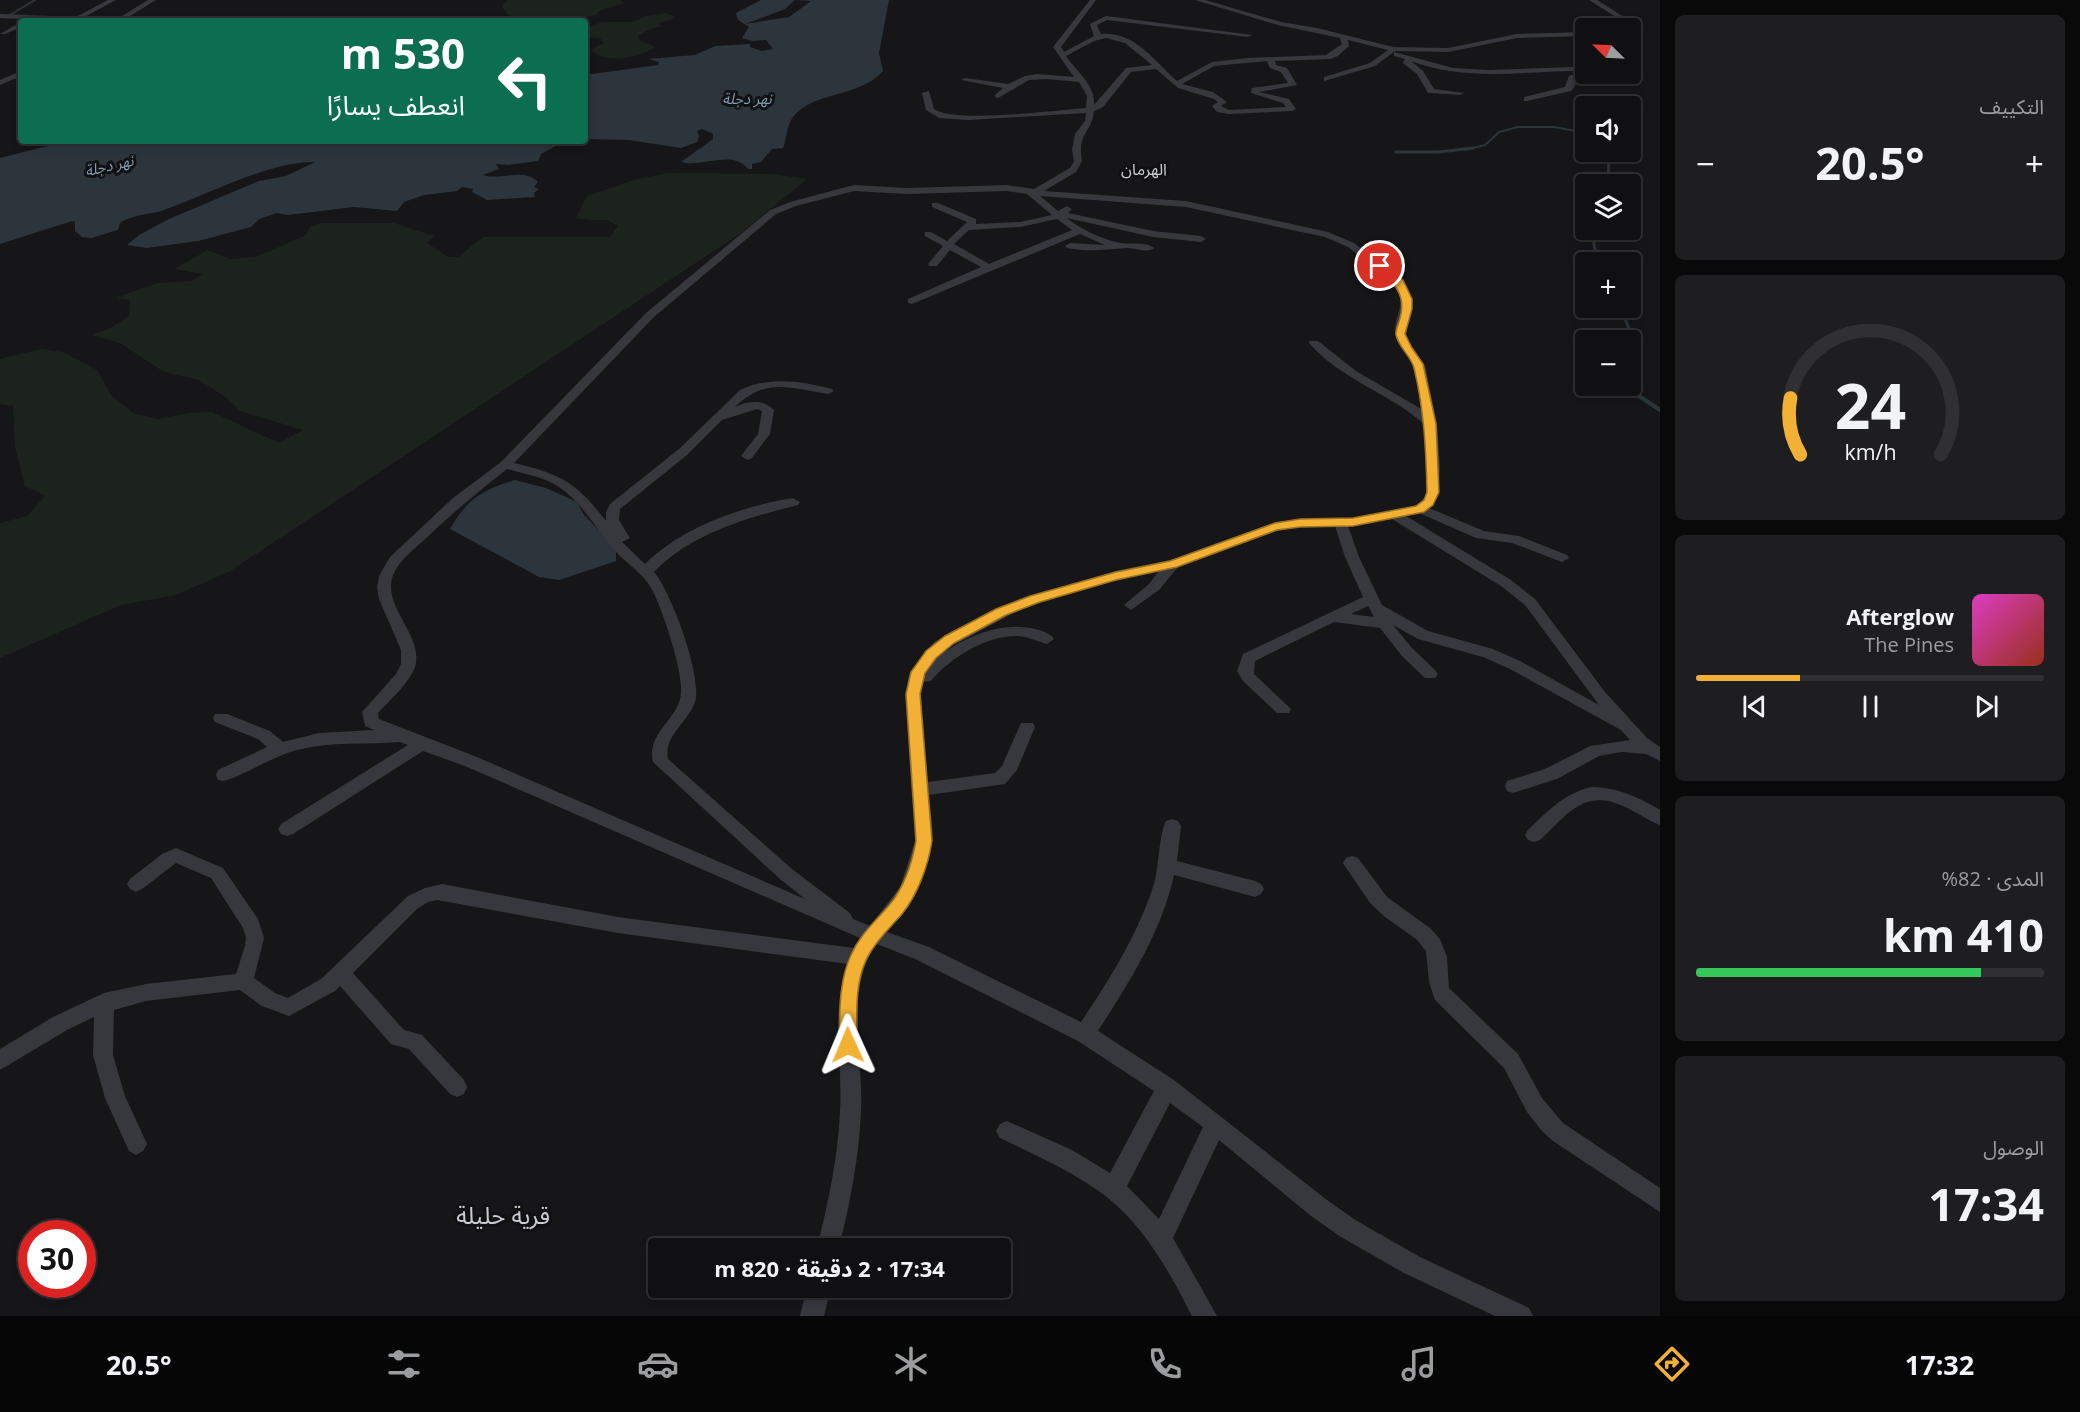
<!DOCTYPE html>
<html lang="ar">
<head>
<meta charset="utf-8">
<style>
  :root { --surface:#101012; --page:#1e1e20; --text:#f1f3f6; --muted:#9c9d9f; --line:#303032; --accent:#f2b134 }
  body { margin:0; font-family:"Open Sans","Noto Sans Arabic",sans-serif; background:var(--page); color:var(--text); direction:rtl; height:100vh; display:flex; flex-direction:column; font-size:22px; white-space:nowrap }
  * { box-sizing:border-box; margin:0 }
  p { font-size:20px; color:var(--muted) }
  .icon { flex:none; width:33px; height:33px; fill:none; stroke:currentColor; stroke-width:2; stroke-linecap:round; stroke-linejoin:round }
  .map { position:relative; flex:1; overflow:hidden; direction:ltr }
  .details { display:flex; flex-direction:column; gap:15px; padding:15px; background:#09090a; width:420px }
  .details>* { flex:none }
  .top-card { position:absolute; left:18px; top:18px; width:570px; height:126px; border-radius:6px; box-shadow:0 3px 9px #0003,0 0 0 2px var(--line); direction:rtl; background:#0b6e4f; color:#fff; overflow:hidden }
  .needle { width:39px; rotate:294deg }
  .fabs { position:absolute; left:1575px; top:18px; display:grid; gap:12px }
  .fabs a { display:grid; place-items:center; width:66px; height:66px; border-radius:6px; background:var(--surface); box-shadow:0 3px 9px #0003,0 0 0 2px var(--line); font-size:30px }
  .speed { position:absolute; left:18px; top:1220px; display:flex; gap:12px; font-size:30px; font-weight:700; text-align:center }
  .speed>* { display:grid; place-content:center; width:78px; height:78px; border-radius:50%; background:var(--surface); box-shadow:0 3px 9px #0003,0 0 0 2px var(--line); line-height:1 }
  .speed .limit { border:9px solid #d22; background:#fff; color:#111 }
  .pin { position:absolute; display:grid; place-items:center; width:51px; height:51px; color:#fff; margin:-26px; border:3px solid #fff; border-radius:50%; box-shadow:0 2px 6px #0007 }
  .me { position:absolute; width:66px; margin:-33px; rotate:359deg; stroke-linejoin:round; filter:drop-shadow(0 0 4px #0008) }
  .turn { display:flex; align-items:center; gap:21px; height:126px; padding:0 24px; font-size:27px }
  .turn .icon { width:78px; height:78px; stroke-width:2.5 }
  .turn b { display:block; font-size:42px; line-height:51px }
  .big { font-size:45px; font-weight:700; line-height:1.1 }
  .details .card { flex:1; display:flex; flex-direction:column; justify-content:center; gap:9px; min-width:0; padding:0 21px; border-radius:9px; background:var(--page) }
  .details .dial { align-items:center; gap:0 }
  .dial svg { height:156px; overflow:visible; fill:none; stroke:var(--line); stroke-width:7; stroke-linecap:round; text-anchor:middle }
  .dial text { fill:var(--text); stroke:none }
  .song { display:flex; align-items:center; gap:18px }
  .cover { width:72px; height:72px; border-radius:9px; background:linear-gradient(135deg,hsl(310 70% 55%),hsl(10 70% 35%)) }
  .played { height:6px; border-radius:3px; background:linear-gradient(90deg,var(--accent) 30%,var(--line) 30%) }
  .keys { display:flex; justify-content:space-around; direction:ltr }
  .heat { display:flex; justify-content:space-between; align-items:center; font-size:33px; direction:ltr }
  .charge { height:9px; border-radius:4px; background:linear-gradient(90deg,#34c759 82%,var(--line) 0) }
  .trip { position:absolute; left:648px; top:1238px; width:363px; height:60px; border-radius:6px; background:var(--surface); box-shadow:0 3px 9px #0003,0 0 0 2px var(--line); font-weight:700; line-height:60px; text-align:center; direction:rtl }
  .menu { display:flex; height:96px; justify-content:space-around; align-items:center; background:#060607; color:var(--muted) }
  .menu .icon { width:42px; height:42px }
  .menu .selected { color:var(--accent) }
  .menu b { font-size:27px; color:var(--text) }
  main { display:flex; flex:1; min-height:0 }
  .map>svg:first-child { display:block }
</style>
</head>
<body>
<main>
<section class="details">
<div class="card"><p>التكييف</p>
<div class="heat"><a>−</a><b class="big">20.5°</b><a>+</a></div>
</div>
<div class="card dial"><svg viewBox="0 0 100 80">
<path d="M14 69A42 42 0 1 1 86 69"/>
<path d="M14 69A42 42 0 0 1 9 40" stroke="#f2b134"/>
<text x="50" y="56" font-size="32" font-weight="700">24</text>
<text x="50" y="72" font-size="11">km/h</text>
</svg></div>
<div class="card">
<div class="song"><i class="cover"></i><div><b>Afterglow</b><p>The Pines</p></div></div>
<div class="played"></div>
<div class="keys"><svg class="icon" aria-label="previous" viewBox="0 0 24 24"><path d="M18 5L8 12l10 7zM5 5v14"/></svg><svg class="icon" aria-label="pause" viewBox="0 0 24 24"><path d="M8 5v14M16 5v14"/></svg><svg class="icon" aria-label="next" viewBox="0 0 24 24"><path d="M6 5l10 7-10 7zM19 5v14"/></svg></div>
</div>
<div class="card"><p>المدى · 82%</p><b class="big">410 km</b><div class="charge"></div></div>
<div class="card"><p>الوصول</p><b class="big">17:34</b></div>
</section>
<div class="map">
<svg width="1660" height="1316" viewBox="0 0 1660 1316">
  <rect width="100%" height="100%" fill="#161618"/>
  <g fill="#1c231d">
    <path d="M508 0H620L624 3C614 7 605 7 597 13L598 15C568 20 536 26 507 14L502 6Z"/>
    <path d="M666 13 674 16 670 20 658 23 662 26 648 30 638 36 640 41 652 45 654 48C636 58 608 65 591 50L604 43 600 38 585 37V27L603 22H632L646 16Z"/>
    <path d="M667 173 772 174 807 179 741 233 230 571 176 595 121 605 0 658V523L27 516 45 496 25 486 15 446 13 406 0 404V359L41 349 63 352 97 370 112 396 133 413 158 419 189 413 212 412 279 443 303 430 240 411 227 398 199 380 164 372 120 343 92 335 112 327 129 316 130 300 116 298 157 283 192 281 203 274 174 269 208 250 230 259 256 257 306 235 310 227 320 223H394L434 236 427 243 448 257H458L483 237H610L618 226 607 220H591L576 218 587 196 634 180Z"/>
  </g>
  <g fill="#2c353c">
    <path d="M761 0H889L879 53 883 71C861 97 811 92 793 117 786 127 787 138 783 148L772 149 761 162 752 164V169H748C733 149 701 168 681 162L713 139V134L702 129 697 131 699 136 697 142 681 148 629 140 585 139V75L658 65 659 62 648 59 695 55 715 46 750 44V47L762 51 773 49 766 40 752 41 742 38 749 27 738 20 736 13Z"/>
    <path d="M67 141H565L541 154 538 161 508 165 496 164 499 169 483 175C500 181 523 167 538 182L534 187 539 189 534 193 535 197 487 200 472 192 473 189 462 187 457 191 424 195 404 202 397 211 354 207 288 215 277 213 259 219 251 227 198 241 147 248 127 245 139 235 169 219 259 181 286 176 315 162C270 161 207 195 164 210 149 215 133 214 120 223L118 230 91 238 82 237 75 231V222L72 221 0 244V158Z"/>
    <path d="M515 480 546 488 577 502 584 515 616 548V561L559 580 539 577 450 529C467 499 482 490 515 480Z"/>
  </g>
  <path fill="#161618" d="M795 0 811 1 789 17 745 24 785 9Z"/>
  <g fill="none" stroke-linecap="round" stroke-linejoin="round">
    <g stroke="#2c353c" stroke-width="2">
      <path d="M8 16 35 0"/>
      <path d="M1465 150 1485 145 1499 132 1518 127H1554L1586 133"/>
    </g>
    <g stroke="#2c353c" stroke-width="3">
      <path d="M1396 152H1439L1473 148"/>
      <path d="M1608 184 1609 152"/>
      <path d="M1594 230V245L1598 262"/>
      <path d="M1621 308 1634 342"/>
    </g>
    <path stroke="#2c353c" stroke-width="4" d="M1634 340 1639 396 1660 410"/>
    <g fill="#37383d" fill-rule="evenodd">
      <path d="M108 0H116L77 21 0 18V14L76 17Z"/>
      <path d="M148 0H156L122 21H114Z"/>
      <path d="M1090 0H1096L1061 47 1064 52 1094 36 1090 24 1106 16 1252 35 1248 37 1107 20 1097 25 1101 34C1135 31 1154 61 1177 81L1212 62 1247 58 1326 55 1342 44 1340 38 1278 25 1195 0H1205L1281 22 1317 28 1393 47 1448 48 1517 34 1586 32V36L1517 38 1448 52 1395 51 1375 66 1324 81V77L1370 63 1388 50 1348 40 1349 46 1338 56 1330 59 1275 61 1276 65 1287 68 1297 85 1259 92 1289 99 1296 109 1292 111 1229 114 1217 112 1212 106 1218 102 1214 99 1178 88 1156 69 1131 72 1103 107 1094 111C1092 133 1077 132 1082 161L1076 172 1044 191 1186 201 1328 232 1354 243 1403 280 1412 298 1406 327 1407 339 1425 365 1437 424 1440 467 1438 497 1429 508 1484 531 1519 536 1567 555 1569 558 1562 562 1512 543 1476 538 1419 513 1406 516 1511 580 1535 599 1605 692 1647 738 1660 747V761L1646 754 1622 752 1599 756 1557 779 1513 793 1507 791 1505 786 1507 781 1545 769 1590 746 1630 740 1621 730 1510 669 1483 657 1418 639 1393 625 1412 648 1435 670 1438 674 1435 678H1425L1402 656 1380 628 1334 622 1255 661 1254 674 1291 709 1289 713H1277L1243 681 1237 671 1243 654 1363 597 1345 557 1335 526 1300 527 1277 531 1178 567 1159 590 1131 610 1124 605 1149 584 1159 571 1116 580 1025 607 944 650 941 654C970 635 1004 620 1039 630 1045 632 1051 634 1054 639L1047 644C1036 641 1027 636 1016 636 985 636 950 658 931 681L923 682 921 694 928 782 995 773 1002 766 1021 723H1033L1035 727 1017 770 1005 784 929 795C930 810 934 827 932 842 928 878 908 904 887 932L929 947 1081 1022C1110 979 1138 934 1154 884 1159 867 1159 834 1166 821L1172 819 1178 821 1181 826 1177 861 1255 881 1261 884 1264 889 1261 894 1255 897 1174 875C1162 931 1129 983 1098 1031L1174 1080 1327 1200 1357 1221 1420 1257 1529 1308 1533 1316H1495L1404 1273 1341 1237 1311 1216 1219 1140 1173 1238 1217 1316H1192C1170 1273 1146 1229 1108 1198 1075 1172 1037 1156 1000 1138L996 1131 1000 1124 1007 1121 1072 1150 1110 1173 1154 1091 1078 1041 915 959 877 944C843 989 864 1060 861 1111 859 1158 850 1203 839 1248H817C828 1203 838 1158 840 1111 843 1061 830 1012 848 964L618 933 437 900 428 902 417 909 353 973 404 1030 422 1035 464 1080 467 1087 464 1094 457 1097 450 1094 409 1049 391 1044 340 986 335 991 289 1016 262 1006 240 990 146 1001 114 1010 113 1055 125 1096 147 1144 143 1151 136 1155 129 1151 105 1098 93 1055 94 1017 67 1030 0 1070V1049L53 1017 104 993 146 984 236 974 245 946 246 938 243 928 211 878 176 863 142 889 136 892 130 889 127 884 130 879 162 854 176 848 223 868 258 919 264 938 254 978 275 993 288 998 321 979 408 896 425 888 442 884 618 917 854 948 860 938 465 766 423 751 293 834 287 836 281 834 278 829 281 824 408 745 400 742C366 745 331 741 297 750 271 757 249 773 224 781L218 780 216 775 218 770 267 747 258 739 215 722 213 718 215 714H227L270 731 283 742 319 733 374 730 365 726 362 712 396 674 401 664V650L379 599 377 587 379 576 390 557 453 498 501 462 646 313 770 210 790 202 854 185 907 188 1007 185 1034 189 1070 168 1074 161 1072 150 1075 134 1085 121 1086 113 968 120 939 118 926 110 922 93 929 91 934 109C956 124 1055 110 1086 108L1087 96 1079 82 1047 79 1029 80 998 98 994 96 1003 88 961 80 965 78 1008 84 1025 76 1037 74 1074 77 1053 47ZM1106 38 1125 43 1152 65 1126 68 1094 105C1096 85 1076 71 1066 56L1094 41ZM1267 61 1270 68 1281 72 1288 83 1252 88 1251 93 1283 103 1286 107 1229 110 1221 106 1227 102 1213 92 1182 84 1214 66ZM854 191 907 194 1007 191 1027 194 1052 215 1020 222 976 224V219L938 203H932V207L967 222 947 241 931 232H925V236L943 246 928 264 929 266H937L950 250 981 267 908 299V303L912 304 1080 234 1105 245 1070 243 1065 246 1067 248C1086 252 1106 250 1126 248 1135 247 1146 254 1154 248 1143 240 1128 246 1116 242 1100 238 1080 229 1067 218L1153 237 1201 242 1206 239 1201 236 1153 231 1068 213 1072 209 1067 206 1058 211 1040 196 1186 207 1325 237 1348 247 1395 284C1409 307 1391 316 1396 337 1399 348 1409 354 1413 365 1419 379 1420 395 1423 410L1356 371 1318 341H1310L1309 343C1340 379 1389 393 1424 424L1427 467 1426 496 1416 506 1353 518 1300 519 1275 523 1170 560 1115 571 1015 601 934 642 910 672 905 694 915 841 900 887 870 926 853 919 850 913 792 869 668 759C663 737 688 722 695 702 703 678 671 591 654 572 692 533 747 518 798 505L800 502 793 498C743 506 682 527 645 564L622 542 630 538 619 520 620 509 687 455 722 420 757 409 762 411 758 434 741 456 747 460 751 459 770 434 774 410C763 399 749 401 735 407 766 377 790 388 828 394L834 391 832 389C802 381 769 376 740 390L679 449 610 504 606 512V521C576 482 561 474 514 463L654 317 776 214 796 206ZM1057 219 1072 230 989 264 954 244 969 230 1020 227ZM507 469C525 474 544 477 559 487 583 503 597 531 616 552 627 564 643 573 651 588 662 607 683 671 681 693 679 720 646 732 653 762L780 879 805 899 477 757 379 719 378 713C389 701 415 678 416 662 420 632 382 606 393 575 399 561 412 551 423 541 450 515 478 492 507 469ZM1392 519 1501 586 1525 605 1599 705 1520 661 1493 649 1428 631 1382 605 1359 557 1348 526ZM1368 606 1374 617 1351 614ZM1170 1103 1203 1127 1159 1219 1127 1186Z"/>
      <path d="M1589 0H1597L1624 17 1626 24 1619 28H1612L1619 23V19Z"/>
      <path d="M21 22V27L5 34H0Z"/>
      <path d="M1394 52 1453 68 1488 70 1574 67 1588 74 1576 79 1575 86 1571 91 1527 101H1524V97L1565 87 1569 76 1578 73 1573 71C1518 72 1463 81 1411 61L1423 71 1434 89 1464 93 1460 95 1431 93H1428L1417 74 1403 63 1405 59 1394 56Z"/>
      <path d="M21 71V76L0 85V80Z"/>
      <path d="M1591 787C1616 787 1639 797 1660 810V825C1647 820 1635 811 1623 806 1583 788 1566 816 1540 840L1534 842 1528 840 1525 835 1528 830C1548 811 1563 794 1591 787Z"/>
      <path d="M1352 856 1358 858 1387 897 1430 928 1440 939 1447 957 1449 988 1518 1054 1542 1098 1563 1123 1660 1188V1212L1553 1141 1541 1130 1527 1112 1504 1068 1435 1000 1429 982 1426 951 1416 939 1385 917 1370 903 1343 863 1346 858Z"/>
      <path d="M807 1287H831L824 1316H800Z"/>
    </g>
  </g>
  <path fill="#f2b134" stroke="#9d7322" stroke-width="1.5" d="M1376 264H1383L1403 280 1412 299V309L1405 334 1412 348 1423 364 1436 424 1439 492 1433 505 1424 512 1353 526 1300 527 1277 530 1177 567 1116 580 1040 602 1006 615 954 643 936 658 925 673 920 694 932 841C928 866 918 894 902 914 890 928 876 940 867 958 854 984 857 1017 857 1045L855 1051 848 1053 842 1051 839 1045C840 1015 838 983 851 955 860 934 876 921 890 904 904 887 912 863 916 841L906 694 911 672 926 651 945 636 996 609 1030 596 1116 572 1170 561 1275 523 1300 519 1353 518 1416 506 1424 500 1427 492C1426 449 1424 409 1414 368 1411 356 1399 348 1396 335 1395 330 1399 323 1400 318 1407 294 1393 282 1376 268Z"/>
  <g text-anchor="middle" stroke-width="6" stroke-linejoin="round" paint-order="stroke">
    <g font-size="15" font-style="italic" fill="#7f9bb3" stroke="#111113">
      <text x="747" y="104">نهر دجلة</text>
      <text transform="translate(109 166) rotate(-13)" y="5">نهر دجلة</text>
    </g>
    <g font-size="16" fill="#c9ccd4" stroke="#111113">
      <text x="1144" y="175">الهرمان</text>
    </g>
    <g font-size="24" fill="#c9ccd4" stroke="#111113">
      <text x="503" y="1224">قرية حليلة</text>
    </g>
  </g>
</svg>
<div class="fabs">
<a><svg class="needle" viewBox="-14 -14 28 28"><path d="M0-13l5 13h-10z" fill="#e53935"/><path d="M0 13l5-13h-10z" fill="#9c9d9f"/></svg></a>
<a><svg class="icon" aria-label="sound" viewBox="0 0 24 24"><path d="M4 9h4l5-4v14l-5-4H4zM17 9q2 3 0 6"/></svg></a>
<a><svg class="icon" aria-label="layers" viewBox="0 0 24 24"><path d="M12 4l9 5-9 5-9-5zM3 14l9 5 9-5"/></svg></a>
<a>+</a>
<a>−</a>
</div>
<div class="speed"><div class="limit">30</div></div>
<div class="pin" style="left:1380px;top:266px;background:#d93025"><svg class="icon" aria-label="arrive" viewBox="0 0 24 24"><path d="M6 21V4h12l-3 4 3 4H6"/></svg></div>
<svg class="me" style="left:848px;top:1045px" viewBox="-20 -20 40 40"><path d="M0-17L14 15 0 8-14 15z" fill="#f2b134" stroke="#fff" stroke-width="4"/></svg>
<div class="trip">17:34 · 2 دقيقة · 820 m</div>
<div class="top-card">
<div class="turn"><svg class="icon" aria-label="left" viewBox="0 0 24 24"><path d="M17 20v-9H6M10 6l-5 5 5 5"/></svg><div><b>530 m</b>انعطف يسارًا</div></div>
</div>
</div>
</main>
<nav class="menu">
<b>17:32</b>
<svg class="icon selected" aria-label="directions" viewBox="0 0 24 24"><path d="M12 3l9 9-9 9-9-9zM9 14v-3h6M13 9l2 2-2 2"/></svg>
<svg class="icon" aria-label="music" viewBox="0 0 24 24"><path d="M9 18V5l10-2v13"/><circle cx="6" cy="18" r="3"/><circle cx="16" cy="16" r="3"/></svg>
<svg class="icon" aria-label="phone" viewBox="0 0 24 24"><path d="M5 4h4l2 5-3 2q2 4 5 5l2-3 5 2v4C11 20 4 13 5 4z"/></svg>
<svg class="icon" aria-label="climate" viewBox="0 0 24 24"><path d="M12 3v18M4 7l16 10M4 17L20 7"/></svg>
<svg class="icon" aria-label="car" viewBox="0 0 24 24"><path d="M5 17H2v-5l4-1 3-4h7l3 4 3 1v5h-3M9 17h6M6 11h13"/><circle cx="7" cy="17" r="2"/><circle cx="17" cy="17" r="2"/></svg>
<svg class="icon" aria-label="filters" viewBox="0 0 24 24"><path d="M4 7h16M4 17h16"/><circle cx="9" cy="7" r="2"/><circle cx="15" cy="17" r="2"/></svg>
<b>20.5°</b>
</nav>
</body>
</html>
